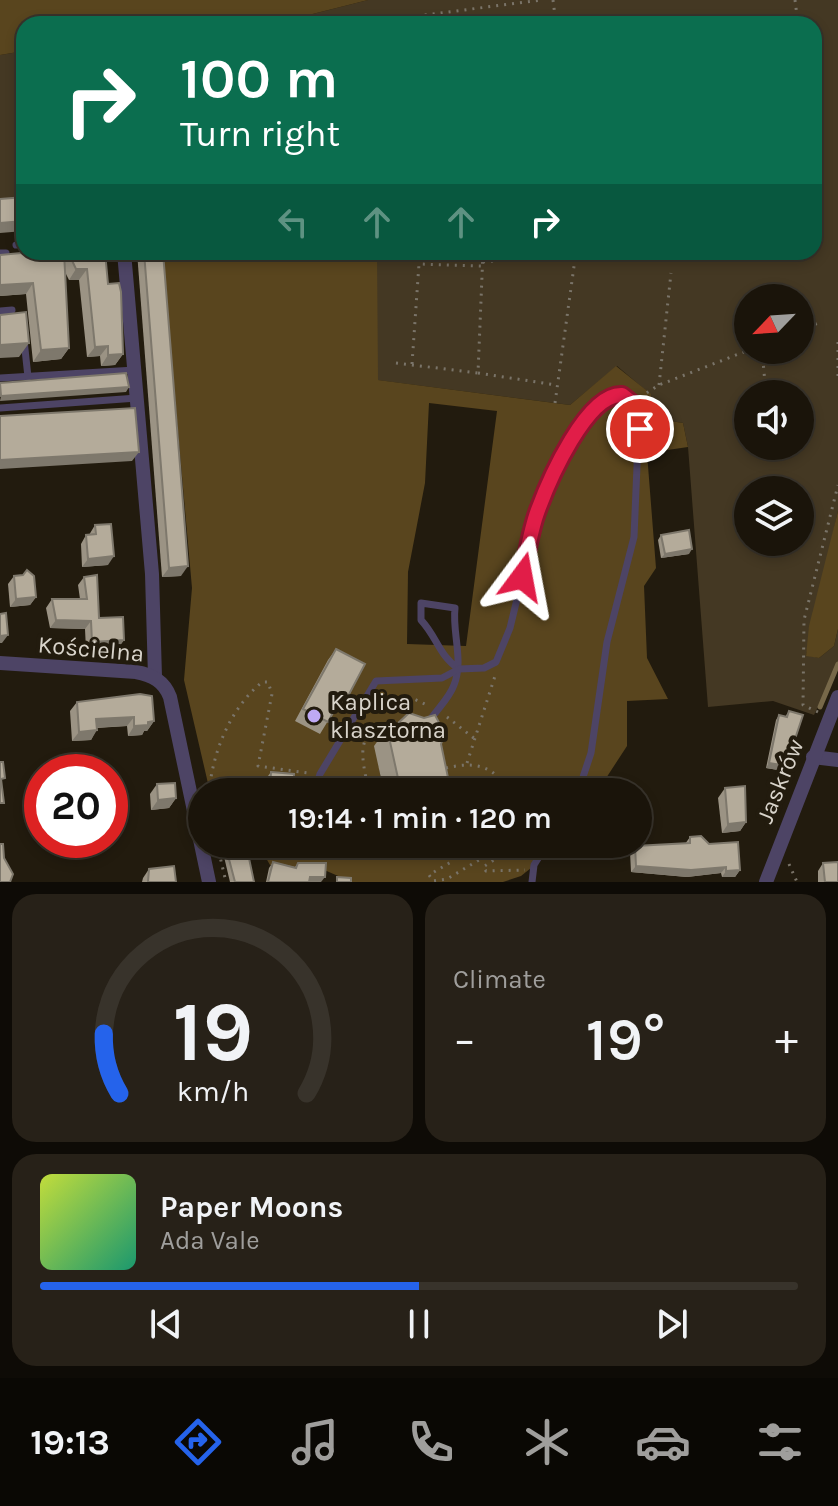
<!DOCTYPE html>
<html lang="en">
<head>
<meta charset="utf-8">
<style>
  :root { --surface:#1a140a; --page:#272118; --text:#f1f3f6; --muted:#9f9e9c; --line:#38332b; --accent:#2563eb }
  body { margin:0; font-family:Karla,sans-serif; background:var(--page); color:var(--text); height:100vh; display:flex; flex-direction:column; font-size:30px; white-space:nowrap }
  * { box-sizing:border-box; margin:0 }
  p { font-size:26px; color:var(--muted) }
  .icon { flex:none; width:44px; height:44px; fill:none; stroke:currentColor; stroke-width:2; stroke-linecap:round; stroke-linejoin:round }
  .map { position:relative; height:882px; overflow:hidden }
  .side { display:flex; flex-direction:column; gap:12px; padding:12px; background:#0e0b06; flex:1 }
  .side>* { flex:none }
  .hud { position:absolute; left:16px; top:16px; width:806px; height:244px; border-radius:24px; box-shadow:0 4px 12px #0003,0 0 0 2px var(--line); background:#0b6e4f; color:#fff; overflow:hidden }
  .needle { width:52px; rotate:245deg }
  .fabs { position:absolute; left:734px; top:284px; display:grid; gap:16px }
  .fabs a { display:grid; place-items:center; width:80px; height:80px; border-radius:50%; background:var(--surface); box-shadow:0 4px 12px #0003,0 0 0 2px var(--line); font-size:40px }
  .speed { position:absolute; left:24px; top:754px; display:flex; gap:16px; font-size:40px; font-weight:700; text-align:center }
  .speed>* { display:grid; place-content:center; width:104px; height:104px; border-radius:50%; background:var(--surface); box-shadow:0 4px 12px #0003,0 0 0 2px var(--line); line-height:1 }
  .speed .limit { border:12px solid #d22; background:#fff; color:#111 }
  .pin { position:absolute; display:grid; place-items:center; width:68px; height:68px; color:#fff; margin:-34px; border:4px solid #fff; border-radius:50%; box-shadow:0 2px 8px #0007 }
  .me { position:absolute; width:88px; margin:-44px; rotate:13deg; stroke-linejoin:round; filter:drop-shadow(0 0 6px #0008) }
  .turn { display:flex; align-items:center; gap:28px; height:168px; padding:0 32px; font-size:36px }
  .turn .icon { width:104px; height:104px; stroke-width:2.5 }
  .turn b { display:block; font-size:56px; line-height:68px }
  .lanes { display:flex; align-items:center; height:76px; padding:0 32px; background:#0003; justify-content:center; gap:40px; direction:ltr }
  .lanes .off { opacity:.35 }
  .big { font-size:60px; font-weight:600; line-height:1.1 }
  .side .card { flex:1; display:flex; flex-direction:column; justify-content:center; gap:12px; min-width:0; padding:0 28px; border-radius:24px; background:var(--page) }
  .side .dial { align-items:center; gap:0 }
  .dial svg { height:208px; overflow:visible; fill:none; stroke:var(--line); stroke-width:7; stroke-linecap:round; text-anchor:middle }
  .dial text { fill:var(--text); stroke:none }
  .song { display:flex; align-items:center; gap:24px }
  .cover { width:96px; height:96px; border-radius:12px; background:linear-gradient(135deg,hsl(70 70% 55%),hsl(160 70% 35%)) }
  .played { height:8px; border-radius:4px; background:linear-gradient(90deg,var(--accent) 50%,var(--line) 50%) }
  .keys { display:flex; justify-content:space-around; direction:ltr }
  .heat { display:flex; justify-content:space-between; align-items:center; font-size:44px; direction:ltr }
  .side .tiles { flex:1; display:grid; gap:12px; grid-template-columns:1fr 1fr }
  .card:last-child { grid-column:span 2 }
  .trip { position:absolute; left:188px; top:778px; width:464px; height:80px; border-radius:40px; background:var(--surface); box-shadow:0 4px 12px #0003,0 0 0 2px var(--line); font-weight:600; line-height:80px; text-align:center }
  .menu { display:flex; height:128px; justify-content:space-around; align-items:center; background:#0a0804; color:var(--muted) }
  .menu .icon { width:56px; height:56px }
  .menu .selected { color:var(--accent) }
  .menu b { font-size:36px; color:var(--text) }
  .map>svg:first-child { display:block }
</style>
</head>
<body>
<div class="map">
<svg width="838" height="882" viewBox="0 0 838 882">
  <rect width="100%" height="100%" fill="#221b0e"/>
  <g fill="#443823" fill-rule="evenodd">
    <path d="M368 0H838V511L806 655 819 658 834 646 838 629V664L814 715 773 701 708 707 688 447 683 423 651 418 650 394 617 366 570 405 377 380V252H814V24H273ZM748 298H800V350H748ZM748 394H800V446H748ZM748 490H800V542H748Z"/>
    <path d="M24 51V197L0 199V55Z"/>
  </g>
  <g fill="#59451e" fill-rule="evenodd">
    <path d="M0 0H368L273 24H24V51L0 55Z"/>
    <path d="M162 252H377L378 380 570 405 616 366 651 394 652 418 683 423 688 447 647 453 656 568 644 586 647 658 668 699 627 701V746L597 792H434L377 755 383 792H210L184 680 192 588ZM429 403 497 411 466 646 407 644 408 572 425 483Z"/>
    <path d="M838 511V629L834 646 819 658 806 656 809 626Z"/>
    <path d="M258 844H561L521 876 503 882H352L322 869 270 865Z"/>
  </g>
  <g fill="none" stroke-linecap="round" stroke-linejoin="round">
    <path stroke="#776849" stroke-width="5" d="M820 707 838 664"/>
    <g stroke="#7a7469" stroke-width="3" stroke-dasharray="2 6" stroke-linecap="butt">
      <path d="M553 0 556 24"/>
      <path d="M795 0 798 24"/>
      <path d="M393 19 542 0"/>
      <path d="M421 252 419 264 481 266"/>
      <path d="M483 262 587 252"/>
      <path d="M800 330 821 322"/>
      <path d="M838 342V379"/>
      <path d="M762 350 766 394"/>
      <path d="M396 363 478 373 483 252"/>
      <path d="M412 364 419 264"/>
      <path d="M478 373 556 385"/>
      <path d="M659 385 671 273"/>
      <path d="M640 397 659 385 749 350"/>
      <path d="M555 403 576 252"/>
      <path d="M376 704 414 699 427 705"/>
      <path d="M818 712 803 705 804 620 838 485"/>
      <path d="M447 717 475 739"/>
      <path d="M467 763 495 676"/>
      <path d="M446 768C464 764 482 762 497 776L496 792"/>
      <path d="M328 781 348 785 366 780"/>
      <path d="M209 792C213 751 230 709 262 682H268L272 694 258 766 308 773"/>
      <path d="M369 792C361 754 352 726 403 721"/>
      <path d="M374 792 383 790"/>
      <path d="M217 844 226 882"/>
      <path d="M464 844 451 862 429 875 433 881 447 879 504 845 508 851 483 867 486 871 525 870"/>
      <path d="M789 864 797 882"/>
    </g>
    <g stroke="#4d4465" stroke-width="7">
      <path d="M16 245 24 244"/>
      <path d="M0 253H6"/>
      <path d="M0 311 12 310"/>
      <path d="M24 340 28 377"/>
      <path d="M0 378 135 370"/>
      <path d="M0 408 137 398"/>
      <path d="M428 723C436 710 449 699 454 685 464 660 452 633 455 608L421 603V620C437 637 439 656 459 669"/>
      <path d="M314 792 320 774 376 681 442 678 459 669 484 668 496 662 510 628 540 504 582 423 604 398 622 395 634 403 639 419 634 537 607 642 591 753 578 792"/>
      <path d="M532 882 534 865 547 844"/>
    </g>
    <g stroke="#4d4465" stroke-width="14">
      <path d="M124 252 152 574 155 677"/>
      <path d="M0 663 136 672C152 675 164 681 170 697L209 882"/>
      <path d="M813 757 838 760"/>
      <path d="M766 882 838 697"/>
    </g>
  </g>
  <g fill="#9b9384">
    <path d="M26 252H105L108 284 123 354 115 365 101 366 100 356 87 357 79 280H69L65 272 69 348 61 359 33 362 26 294 0 296V255L26 253Z"/>
    <path d="M137 252H163L181 576 162 577Z"/>
    <path d="M95 525 108 565 82 567 81 544 86 535H89Z"/>
    <path d="M661 535 689 554 661 558 658 540Z"/>
    <path d="M14 576 36 597 30 605 10 607 8 584Z"/>
    <path d="M84 577 99 618 124 640 118 648 86 650 85 629 50 628 46 608 52 599H80L78 585Z"/>
    <path d="M336 649 346 700 338 712 334 711 320 734 295 721 328 660Z"/>
    <path d="M77 702 154 721 147 731H144L142 735 128 736 127 726 97 728 91 740 72 741 70 711Z"/>
    <path d="M789 711V757L778 770 766 768 776 720 779 715 785 717Z"/>
    <path d="M387 728 441 744 451 792H384L374 746Z"/>
    <path d="M271 772 293 792H267L268 776Z"/>
    <path d="M157 784 176 798 169 808 151 810 150 794Z"/>
    <path d="M725 788 746 822 740 831 722 833 718 798Z"/>
    <path d="M690 837 740 870 735 877H722L721 873 687 877 631 872 630 852 635 846 685 844Z"/>
    <path d="M221 844H246L254 882H230Z"/>
    <path d="M273 862 295 867 298 863 321 882H266L269 868Z"/>
    <path d="M823 863 838 882H818V871Z"/>
    <path d="M149 869 176 882H142L143 878Z"/>
  </g>
  <g fill="#7e786c">
    <path d="M24 221V231L0 233V223Z"/>
    <path d="M76 269H87L79 280H69Z"/>
    <path d="M33 283 26 294 0 296V285Z"/>
    <path d="M29 343 19 357 0 358V345Z"/>
    <path d="M108 346 100 356 87 357 95 347Z"/>
    <path d="M69 348 61 359 33 362 41 350Z"/>
    <path d="M123 354 115 365 101 366 108 355Z"/>
    <path d="M129 387 126 392 0 401 1 396Z"/>
    <path d="M139 452 132 461 0 469V460Z"/>
    <path d="M692 549 689 554 661 558 665 554Z"/>
    <path d="M114 556 108 565 82 567 88 559Z"/>
    <path d="M188 566 181 576 162 577 169 568Z"/>
    <path d="M36 597 30 605 10 607 16 599Z"/>
    <path d="M56 620 91 621 85 629 50 628Z"/>
    <path d="M8 635 2 643H0V636Z"/>
    <path d="M124 640 118 648 86 650 92 642Z"/>
    <path d="M134 717 127 726 90 728 96 719Z"/>
    <path d="M154 721 147 731H144L142 735 128 736 134 726Z"/>
    <path d="M97 730 91 740 72 741 79 732Z"/>
    <path d="M789 757 778 770 766 768 769 763Z"/>
    <path d="M176 798 169 808 151 810 158 800Z"/>
    <path d="M123 813 117 823H110V814Z"/>
    <path d="M746 822 740 831 722 833 728 824Z"/>
    <path d="M636 866 726 867 721 873 687 877 631 872Z"/>
    <path d="M740 870 735 877H722L726 871Z"/>
    <path d="M310 877H325L321 882H306Z"/>
  </g>
  <g fill="#b4ab9a" stroke="#7e786c" stroke-width="2">
    <path d="M24 197V221L0 223V199Z"/>
    <path d="M32 252H64L69 348 41 350 33 283 0 285V255Z"/>
    <path d="M68 252H105L108 284 119 283 121 292 123 354 108 355V346L95 347 87 269H76Z"/>
    <path d="M144 252H163L188 566 169 568Z"/>
    <path d="M26 312 29 343 0 345V315Z"/>
    <path d="M126 373 129 387 1 396 0 383Z"/>
    <path d="M135 408 139 452 0 460V416Z"/>
    <path d="M111 524 114 556 88 559 86 535 96 534 95 525Z"/>
    <path d="M689 530 692 549 665 554 661 535Z"/>
    <path d="M27 570 34 576 36 597 16 599 14 576 23 575Z"/>
    <path d="M97 575 99 618 123 617 124 640 92 642 91 621 56 620 52 599H87L84 577Z"/>
    <path d="M6 613 8 635 0 636V614Z"/>
    <path d="M336 649 365 664 346 700 341 698 328 722 303 709Z"/>
    <path d="M140 694 152 696 154 721 148 722V725L134 726V717L96 719 97 730 79 732 77 702Z"/>
    <path d="M789 711 803 715 789 757 781 765 769 763 779 715 787 717Z"/>
    <path d="M409 713 424 718 435 715 445 734 441 744 451 792H401L387 728 396 725Z"/>
    <path d="M0 762H3L5 778 1 779 4 803H0Z"/>
    <path d="M271 772 294 774 293 792H270Z"/>
    <path d="M175 783 176 798 158 800 157 784Z"/>
    <path d="M745 786 746 822 728 824 725 788Z"/>
    <path d="M121 792 123 813 110 814V793Z"/>
    <path d="M701 836 709 844 738 842 740 870 726 871V867L691 870 636 866 635 846 690 843V837Z"/>
    <path d="M0 844H3L4 858 13 874 10 882H0Z"/>
    <path d="M225 844H246L254 882H235Z"/>
    <path d="M273 862 296 868 298 863H326L325 877H310L309 882H268Z"/>
    <path d="M838 862V882H825L823 863Z"/>
    <path d="M174 866 176 882H148L149 869Z"/>
    <path d="M337 877 351 878V882H337Z"/>
  </g>
  <g fill="none" stroke-linecap="round" stroke-linejoin="round">
    <defs>
      <path id="route" d="M522 577C527 555 530 531 538 510 549 480 587 393 622 395L637 407 640 429"/>
    </defs>
    <use href="#route" stroke="#92132f" stroke-width="20"/>
    <use href="#route" stroke="#e11d48" stroke-width="14"/>
  </g>
  <circle fill="#bea9f4" stroke="#221b0e" stroke-width="3" cx="314" cy="716" r="8"/>
  <g text-anchor="middle" stroke-width="8" stroke-linejoin="round" paint-order="stroke">
    <g font-size="24" fill="#d8d3ca" stroke="#221b0e">
      <text transform="translate(91 649) rotate(5)" y="8">Kościelna</text>
      <text transform="translate(780 781) rotate(-68)" y="8">Jaskrów</text>
    </g>
    <g font-size="24" fill="#d8d3ca" stroke="#221b0e" text-anchor="start">
      <text x="330" y="710">Kaplica<tspan x="330" dy="28">klasztorna</tspan></text>
    </g>
  </g>
</svg>
<div class="fabs">
<a><svg class="needle" viewBox="-14 -14 28 28"><path d="M0-13l5 13h-10z" fill="#e53935"/><path d="M0 13l5-13h-10z" fill="#9f9e9c"/></svg></a>
<a><svg class="icon" aria-label="sound" viewBox="0 0 24 24"><path d="M4 9h4l5-4v14l-5-4H4zM17 9q2 3 0 6"/></svg></a>
<a><svg class="icon" aria-label="layers" viewBox="0 0 24 24"><path d="M12 4l9 5-9 5-9-5zM3 14l9 5 9-5"/></svg></a>
</div>
<div class="speed"><div class="limit">20</div></div>
<div class="pin" style="left:640px;top:429px;background:#d93025"><svg class="icon" aria-label="arrive" viewBox="0 0 24 24"><path d="M6 21V4h12l-3 4 3 4H6"/></svg></div>
<svg class="me" style="left:522px;top:577px" viewBox="-20 -20 40 40"><path d="M0-17L14 15 0 8-14 15z" fill="#e11d48" stroke="#fff" stroke-width="4"/></svg>
<div class="trip">19:14 · 1 min · 120 m</div>
<div class="hud">
<div class="turn"><svg class="icon" aria-label="right" viewBox="0 0 24 24"><path d="M7 20v-9h11M14 6l5 5-5 5"/></svg><div><b>100 m</b>Turn right</div></div>
<div class="lanes"><svg class="icon off" aria-label="left" viewBox="0 0 24 24"><path d="M17 20v-9H6M10 6l-5 5 5 5"/></svg><svg class="icon off" aria-label="ahead" viewBox="0 0 24 24"><path d="M12 20V5M6 11l6-6 6 6"/></svg><svg class="icon off" aria-label="ahead" viewBox="0 0 24 24"><path d="M12 20V5M6 11l6-6 6 6"/></svg><svg class="icon" aria-label="right" viewBox="0 0 24 24"><path d="M7 20v-9h11M14 6l5 5-5 5"/></svg></div>
</div>
</div>
<section class="side">
<div class="tiles">
<div class="card dial"><svg viewBox="0 0 100 80">
<path d="M14 69A42 42 0 1 1 86 69"/>
<path d="M14 69A42 42 0 0 1 8 46" stroke="#2563eb"/>
<text x="50" y="56" font-size="32" font-weight="700">19</text>
<text x="50" y="72" font-size="11">km/h</text>
</svg></div>
<div class="card"><p>Climate</p>
<div class="heat"><a>−</a><b class="big">19°</b><a>+</a></div>
</div>
<div class="card">
<div class="song"><i class="cover"></i><div><b>Paper Moons</b><p>Ada Vale</p></div></div>
<div class="played"></div>
<div class="keys"><svg class="icon" aria-label="previous" viewBox="0 0 24 24"><path d="M18 5L8 12l10 7zM5 5v14"/></svg><svg class="icon" aria-label="pause" viewBox="0 0 24 24"><path d="M8 5v14M16 5v14"/></svg><svg class="icon" aria-label="next" viewBox="0 0 24 24"><path d="M6 5l10 7-10 7zM19 5v14"/></svg></div>
</div>
</div>
</section>
<nav class="menu">
<b>19:13</b>
<svg class="icon selected" aria-label="directions" viewBox="0 0 24 24"><path d="M12 3l9 9-9 9-9-9zM9 14v-3h6M13 9l2 2-2 2"/></svg>
<svg class="icon" aria-label="music" viewBox="0 0 24 24"><path d="M9 18V5l10-2v13"/><circle cx="6" cy="18" r="3"/><circle cx="16" cy="16" r="3"/></svg>
<svg class="icon" aria-label="phone" viewBox="0 0 24 24"><path d="M5 4h4l2 5-3 2q2 4 5 5l2-3 5 2v4C11 20 4 13 5 4z"/></svg>
<svg class="icon" aria-label="climate" viewBox="0 0 24 24"><path d="M12 3v18M4 7l16 10M4 17L20 7"/></svg>
<svg class="icon" aria-label="car" viewBox="0 0 24 24"><path d="M5 17H2v-5l4-1 3-4h7l3 4 3 1v5h-3M9 17h6M6 11h13"/><circle cx="7" cy="17" r="2"/><circle cx="17" cy="17" r="2"/></svg>
<svg class="icon" aria-label="filters" viewBox="0 0 24 24"><path d="M4 7h16M4 17h16"/><circle cx="9" cy="7" r="2"/><circle cx="15" cy="17" r="2"/></svg>
</nav>
</body>
</html>
